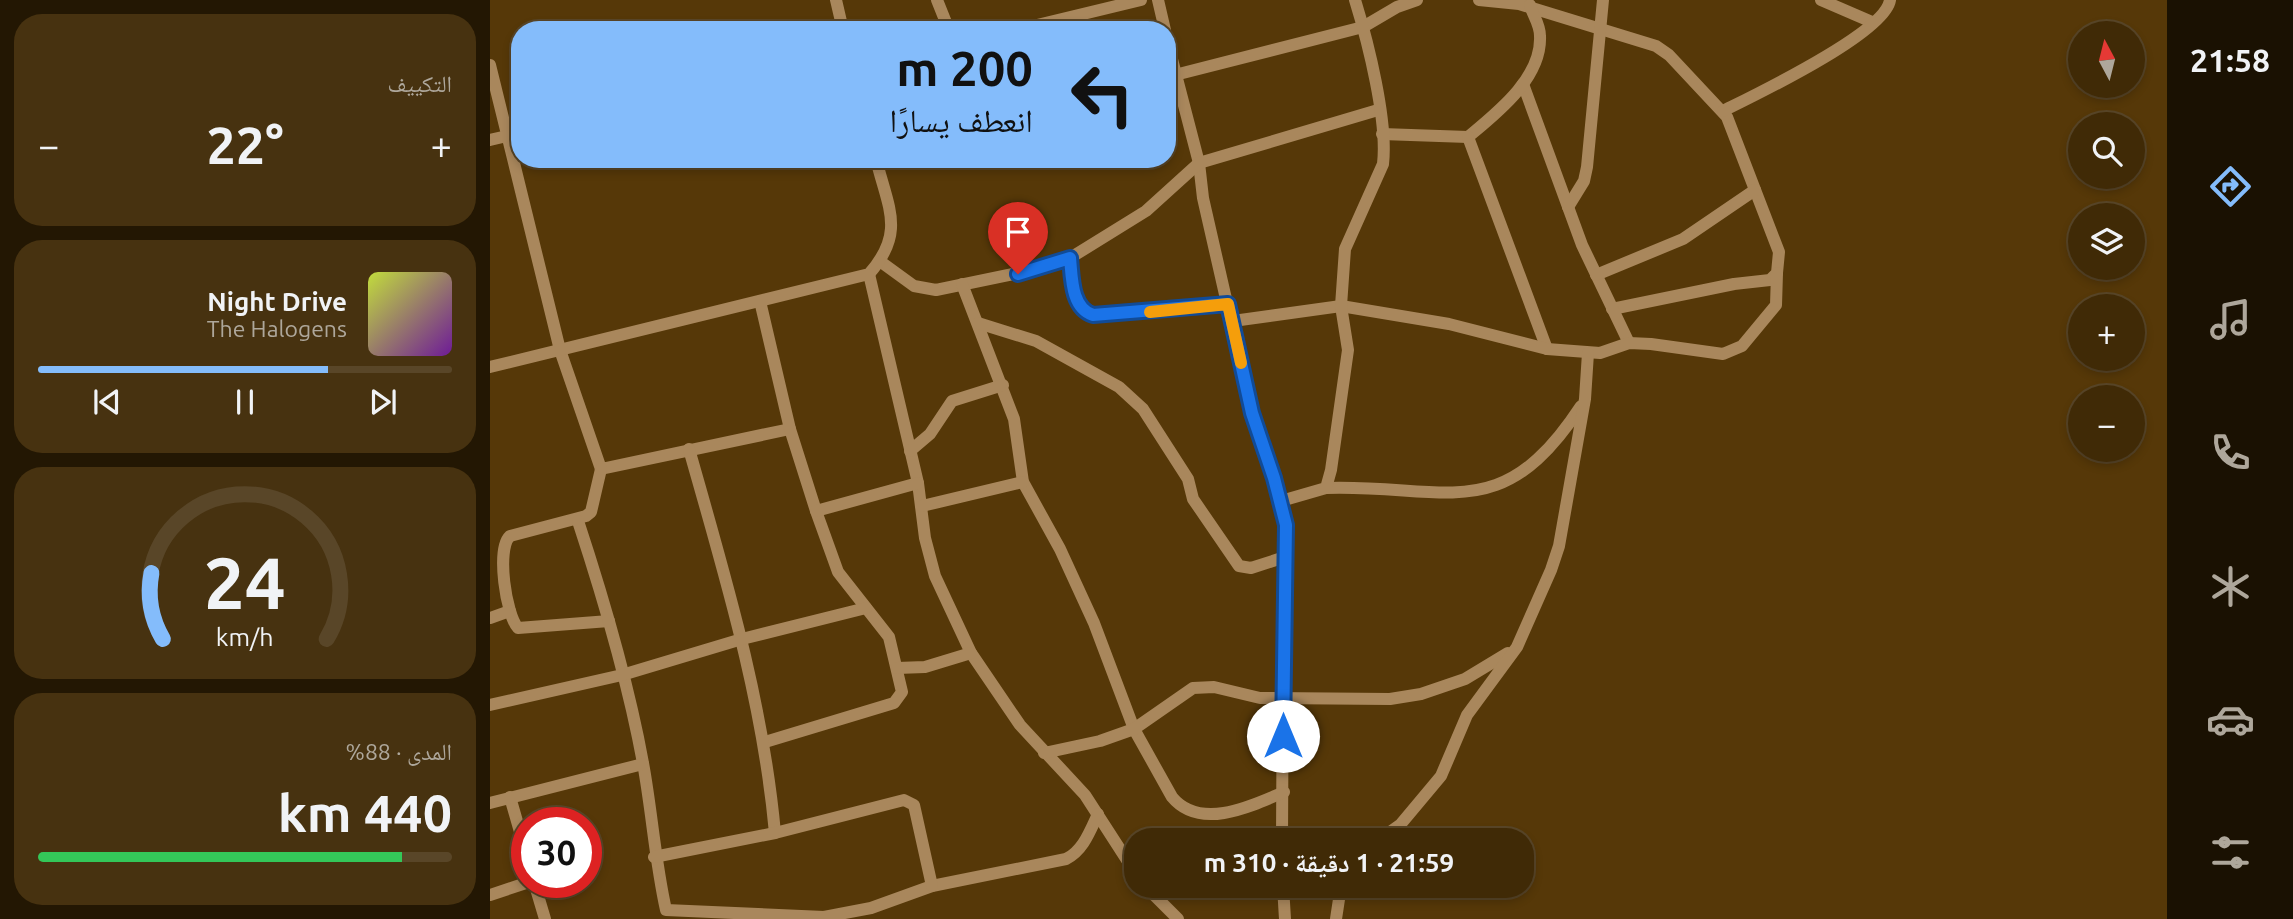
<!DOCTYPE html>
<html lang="ar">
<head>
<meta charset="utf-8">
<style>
  :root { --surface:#402a06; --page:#473210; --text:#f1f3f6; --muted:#aea79b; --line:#594628; --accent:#84bcfb }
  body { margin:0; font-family:Ubuntu,"Noto Naskh Arabic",sans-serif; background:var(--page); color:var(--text); direction:rtl; height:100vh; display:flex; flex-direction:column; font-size:26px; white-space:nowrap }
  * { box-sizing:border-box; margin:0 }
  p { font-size:23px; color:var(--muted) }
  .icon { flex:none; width:38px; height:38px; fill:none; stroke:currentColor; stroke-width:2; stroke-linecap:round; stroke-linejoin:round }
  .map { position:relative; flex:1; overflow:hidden; direction:ltr }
  .sheet { display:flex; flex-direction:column; gap:14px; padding:14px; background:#231703; width:490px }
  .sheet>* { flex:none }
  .guide { position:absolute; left:21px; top:21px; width:665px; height:147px; border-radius:28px; box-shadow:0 4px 10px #0003,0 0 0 2px var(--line); direction:rtl; background:#84bcfb; color:#111; overflow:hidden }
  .needle { width:46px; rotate:353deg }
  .buttons { position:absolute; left:1578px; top:21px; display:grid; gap:14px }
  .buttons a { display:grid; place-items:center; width:77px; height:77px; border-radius:50%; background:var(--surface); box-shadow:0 4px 10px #0003,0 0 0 2px var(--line); font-size:35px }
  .speed { position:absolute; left:21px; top:807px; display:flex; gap:14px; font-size:35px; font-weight:700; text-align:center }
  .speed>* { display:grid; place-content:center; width:91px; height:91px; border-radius:50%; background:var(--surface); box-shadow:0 4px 10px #0003,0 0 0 2px var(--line); line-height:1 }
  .speed .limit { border:10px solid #d22; background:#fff; color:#111 }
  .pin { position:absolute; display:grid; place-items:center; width:60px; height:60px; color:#fff; margin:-72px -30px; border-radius:50% 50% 50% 0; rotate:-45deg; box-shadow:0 0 7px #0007 }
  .pin .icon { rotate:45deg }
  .me { position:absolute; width:77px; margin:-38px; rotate:0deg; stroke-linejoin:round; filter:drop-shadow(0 0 5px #0008) }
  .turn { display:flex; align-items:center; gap:24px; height:147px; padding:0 28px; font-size:32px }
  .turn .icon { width:91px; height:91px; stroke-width:2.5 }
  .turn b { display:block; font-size:49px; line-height:60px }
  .big { font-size:52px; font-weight:700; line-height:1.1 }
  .sheet .widget { flex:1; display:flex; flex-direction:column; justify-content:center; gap:10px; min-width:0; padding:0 24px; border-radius:28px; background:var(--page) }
  .sheet .dial { align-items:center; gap:0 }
  .dial svg { height:182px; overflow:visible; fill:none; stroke:var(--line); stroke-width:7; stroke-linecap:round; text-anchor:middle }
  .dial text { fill:var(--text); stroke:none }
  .song { display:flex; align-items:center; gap:21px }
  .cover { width:84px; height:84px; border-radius:10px; background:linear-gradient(135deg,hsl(70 70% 55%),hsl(280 70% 35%)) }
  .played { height:7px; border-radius:4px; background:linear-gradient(90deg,var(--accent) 70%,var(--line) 70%) }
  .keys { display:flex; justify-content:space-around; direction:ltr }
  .heat { display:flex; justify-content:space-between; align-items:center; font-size:38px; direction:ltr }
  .charge { height:10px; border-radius:5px; background:linear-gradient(90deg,#34c759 88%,var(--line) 0) }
  .trip { position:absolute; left:634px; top:828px; width:410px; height:70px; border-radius:28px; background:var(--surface); box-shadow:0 4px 10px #0003,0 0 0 2px var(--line); font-weight:700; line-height:70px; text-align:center; direction:rtl }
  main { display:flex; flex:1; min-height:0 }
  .tab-bar { display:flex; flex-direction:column; width:126px; justify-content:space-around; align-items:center; background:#1a1102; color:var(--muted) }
  .tab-bar .icon { width:49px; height:49px }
  .tab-bar .on { color:var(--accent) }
  .tab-bar b { font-size:32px; color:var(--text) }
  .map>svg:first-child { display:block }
</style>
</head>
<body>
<main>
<nav class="tab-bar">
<b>21:58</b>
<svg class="icon on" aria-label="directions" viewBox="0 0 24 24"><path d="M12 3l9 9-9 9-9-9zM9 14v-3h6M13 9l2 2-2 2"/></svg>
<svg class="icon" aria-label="music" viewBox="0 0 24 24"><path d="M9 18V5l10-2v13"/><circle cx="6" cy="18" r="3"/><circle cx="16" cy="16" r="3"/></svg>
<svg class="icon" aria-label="phone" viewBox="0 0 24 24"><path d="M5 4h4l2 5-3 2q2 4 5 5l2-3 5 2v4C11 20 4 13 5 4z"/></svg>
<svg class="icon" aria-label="climate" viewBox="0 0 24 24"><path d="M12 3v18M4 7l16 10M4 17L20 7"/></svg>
<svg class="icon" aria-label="car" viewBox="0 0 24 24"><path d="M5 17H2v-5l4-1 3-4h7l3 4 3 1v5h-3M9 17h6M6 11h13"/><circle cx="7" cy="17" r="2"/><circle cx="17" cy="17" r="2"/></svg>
<svg class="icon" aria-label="filters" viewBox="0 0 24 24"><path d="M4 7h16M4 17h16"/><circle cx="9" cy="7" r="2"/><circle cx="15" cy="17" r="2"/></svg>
</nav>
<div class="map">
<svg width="1677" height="919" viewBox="0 0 1677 919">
  <rect width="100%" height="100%" fill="#563808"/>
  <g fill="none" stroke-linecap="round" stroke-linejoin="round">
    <g stroke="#a9875c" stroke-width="12">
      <path d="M346 0 353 30"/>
      <path d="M447 0 459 30"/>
      <path d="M668 0 675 30"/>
      <path d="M989 0 1029 4 1166 46 1179 55 1237 117 1289 252 1287 273 1280 280 1244 284 1122 309"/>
      <path d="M1331 0 1382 22"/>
      <path d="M527 30 651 0"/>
      <path d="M677 40 709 163 713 198 762 413 784 478 796 525 798 556 793 644 792 840"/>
      <path d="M0 65 70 350 111 469 300 429"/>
      <path d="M677 77 873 27 907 7 927 0"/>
      <path d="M1033 84 1092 245 1139 343"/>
      <path d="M1233 111C1265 95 1395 33 1400 0"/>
      <path d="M892 134 978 137C1007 113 1052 78 1050 36 1050 24 1043 16 1040 5"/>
      <path d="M978 137 1057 349"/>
      <path d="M0 140 17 136"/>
      <path d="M1078 207 1094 181 1097 167 1113 0"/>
      <path d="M580 258C582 277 581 308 603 315L738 304"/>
      <path d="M391 262 424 286 446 290 528 273 580 258 656 211 709 163 888 110"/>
      <path d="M379 274 428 483 435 538 445 576 481 653 530 725 595 795 646 874"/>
      <path d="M1106 275 1193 239 1265 190"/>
      <path d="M472 284 524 419 533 482 570 549 604 623 644 729 682 797C710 831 762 806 794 792"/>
      <path d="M270 301 300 429 326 511 348 572 399 637 412 692 404 703 275 742"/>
      <path d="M743 321 851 306 959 324 1057 349 1110 353 1139 343 1161 344 1233 354 1252 346 1286 305 1287 273"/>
      <path d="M488 323 546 341 629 387 653 409 698 479 703 499 749 566 761 568 798 556"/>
      <path d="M0 367 379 274C416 232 398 208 386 159"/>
      <path d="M199 449C235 576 273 701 285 833"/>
      <path d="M420 451 440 434 462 401 513 385"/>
      <path d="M111 469 101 512 96 516 20 536C6 549 16 615 28 628L119 621"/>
      <path d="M836 488C958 484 1011 528 1091 406"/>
      <path d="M791 501 836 488 841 470 858 350 851 306 855 249 893 164C898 121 878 42 865 0"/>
      <path d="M432 506 533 482"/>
      <path d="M326 511 428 483"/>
      <path d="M88 521C114 600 138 681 153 763 162 812 165 861 176 910L334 917 381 908 442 886 576 859C593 851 600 831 608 814"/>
      <path d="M0 618 20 611"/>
      <path d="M407 668 435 667 481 653"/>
      <path d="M0 705 132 675 252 639 376 608"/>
      <path d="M554 753 610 741 644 729 703 688 724 687 770 698 900 699 931 694 975 679 1018 653"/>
      <path d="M20 797 37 856"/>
      <path d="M0 803 153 764"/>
      <path d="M889 840 910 825 951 776 977 715 1027 647 1061 570 1069 546 1095 399 1098 353"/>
      <path d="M164 857 285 833 414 800 424 805 442 886"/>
      <path d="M44 882 55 919"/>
      <path d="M655 886 688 919"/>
      <path d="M793 886 795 919"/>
      <path d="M0 895 39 882"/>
      <path d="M846 919 851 886"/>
    </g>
  </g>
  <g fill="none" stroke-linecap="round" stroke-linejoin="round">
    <defs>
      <path id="route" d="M528 274 580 258C582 277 581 308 603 315L738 304 762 413 784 478 796 525 793 736"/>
    </defs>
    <use href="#route" stroke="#114b97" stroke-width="18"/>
    <use href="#route" stroke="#1a73e8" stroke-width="12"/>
    <path stroke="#f59e0b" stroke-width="12" d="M660 312 738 304 751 363"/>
  </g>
</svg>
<div class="buttons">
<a><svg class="needle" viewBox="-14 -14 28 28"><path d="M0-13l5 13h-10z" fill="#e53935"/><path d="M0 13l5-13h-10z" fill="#aea79b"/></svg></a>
<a><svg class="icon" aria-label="search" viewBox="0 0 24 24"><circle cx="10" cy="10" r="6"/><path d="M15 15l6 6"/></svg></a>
<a><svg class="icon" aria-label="layers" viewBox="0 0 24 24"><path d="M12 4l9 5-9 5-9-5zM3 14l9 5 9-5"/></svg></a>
<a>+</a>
<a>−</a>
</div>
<div class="speed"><div class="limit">30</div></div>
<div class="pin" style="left:528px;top:274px;background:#d93025"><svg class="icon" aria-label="arrive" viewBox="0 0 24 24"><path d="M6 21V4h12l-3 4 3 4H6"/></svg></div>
<svg class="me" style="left:793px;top:736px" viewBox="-20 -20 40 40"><circle r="19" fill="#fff"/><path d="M0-13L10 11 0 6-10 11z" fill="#1a73e8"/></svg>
<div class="trip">21:59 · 1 دقيقة · 310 m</div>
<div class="guide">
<div class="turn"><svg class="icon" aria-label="left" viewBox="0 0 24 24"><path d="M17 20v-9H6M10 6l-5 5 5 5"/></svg><div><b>200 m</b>انعطف يسارًا</div></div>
</div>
</div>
<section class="sheet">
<div class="widget"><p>التكييف</p>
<div class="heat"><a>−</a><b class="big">22°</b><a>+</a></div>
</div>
<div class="widget">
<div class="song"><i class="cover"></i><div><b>Night Drive</b><p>The Halogens</p></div></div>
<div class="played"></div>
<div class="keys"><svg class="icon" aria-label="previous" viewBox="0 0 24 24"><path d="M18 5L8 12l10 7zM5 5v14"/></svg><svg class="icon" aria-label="pause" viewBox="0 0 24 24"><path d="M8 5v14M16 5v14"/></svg><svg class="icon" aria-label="next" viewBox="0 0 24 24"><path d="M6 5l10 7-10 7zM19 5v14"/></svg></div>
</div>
<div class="widget dial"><svg viewBox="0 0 100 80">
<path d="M14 69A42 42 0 1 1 86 69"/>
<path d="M14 69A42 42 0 0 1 9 40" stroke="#84bcfb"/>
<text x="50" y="56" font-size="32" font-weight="700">24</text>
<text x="50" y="72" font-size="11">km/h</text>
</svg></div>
<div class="widget"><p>المدى · 88%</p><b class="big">440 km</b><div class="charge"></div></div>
</section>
</main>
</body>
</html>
